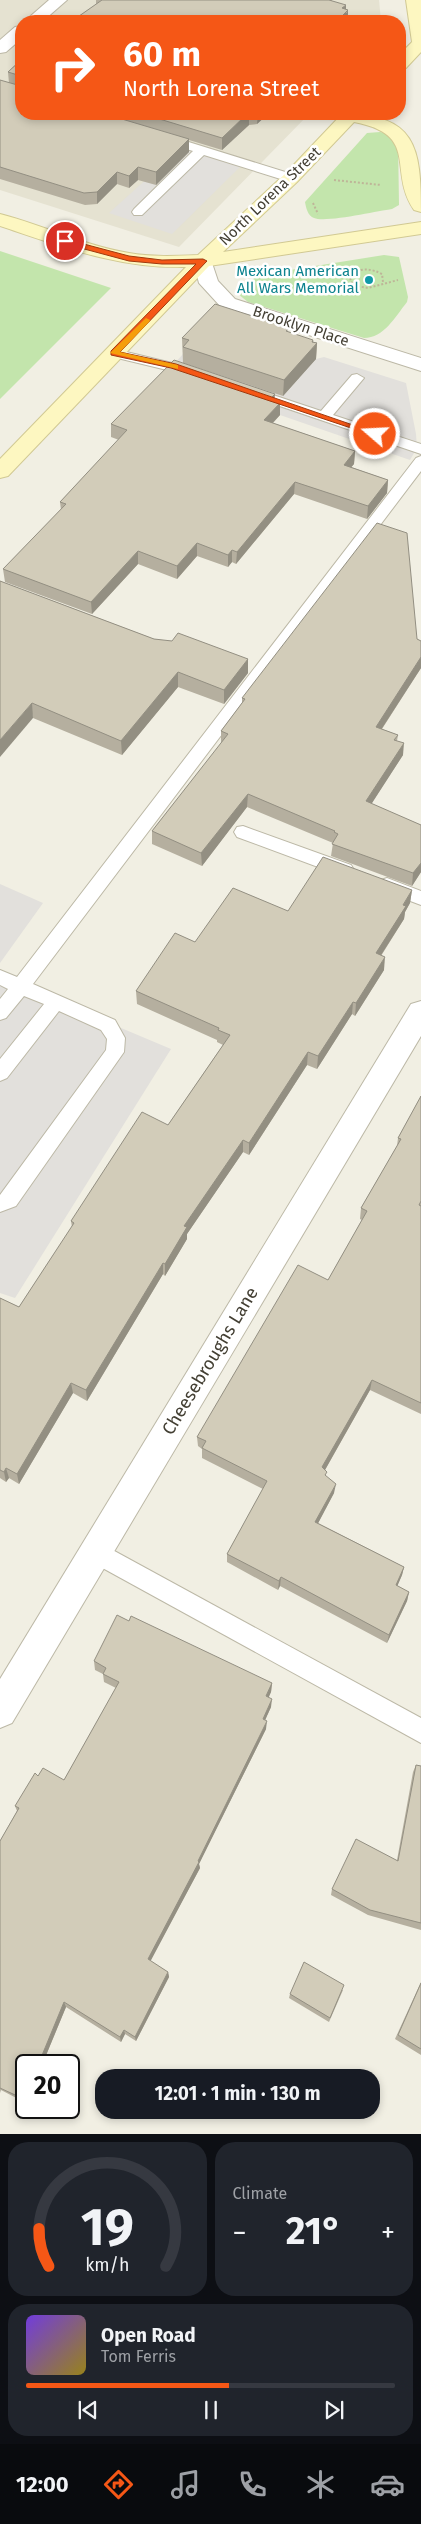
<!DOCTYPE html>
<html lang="en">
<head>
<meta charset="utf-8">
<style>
  :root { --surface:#171b24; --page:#20242c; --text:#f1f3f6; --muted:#9ea1a6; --line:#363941; --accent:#f55716 }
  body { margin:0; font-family:"Fira Sans",sans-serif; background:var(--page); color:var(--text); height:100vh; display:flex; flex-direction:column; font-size:19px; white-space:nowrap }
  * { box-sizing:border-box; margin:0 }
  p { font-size:16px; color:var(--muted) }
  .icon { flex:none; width:28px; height:28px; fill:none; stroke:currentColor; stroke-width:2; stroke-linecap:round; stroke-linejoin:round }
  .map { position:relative; height:2134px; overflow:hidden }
  .drawer { display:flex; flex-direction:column; gap:8px; padding:8px; background:#0d0f14; flex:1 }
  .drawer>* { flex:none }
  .guide { position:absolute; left:15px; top:15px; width:391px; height:105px; border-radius:20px; box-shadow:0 2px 8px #0003; background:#f55716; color:#fff; overflow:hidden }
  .speed { position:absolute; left:15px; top:2054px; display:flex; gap:10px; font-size:25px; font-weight:700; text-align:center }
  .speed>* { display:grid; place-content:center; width:65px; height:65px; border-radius:50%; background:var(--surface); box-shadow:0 2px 8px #0003; line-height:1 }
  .speed .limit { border:2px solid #111; border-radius:8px; background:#fff; color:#111 }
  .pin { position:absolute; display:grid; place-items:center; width:42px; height:42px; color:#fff; margin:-21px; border:2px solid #fff; border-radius:50%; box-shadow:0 1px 5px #0007 }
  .me { position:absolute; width:55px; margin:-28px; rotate:289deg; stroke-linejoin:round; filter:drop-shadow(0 0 4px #0008) }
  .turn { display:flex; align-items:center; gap:18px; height:105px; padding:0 25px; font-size:22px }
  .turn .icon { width:65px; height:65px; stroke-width:2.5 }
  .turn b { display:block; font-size:35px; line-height:42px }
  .big { font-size:38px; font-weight:700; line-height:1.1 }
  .drawer .tile { flex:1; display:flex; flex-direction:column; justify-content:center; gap:8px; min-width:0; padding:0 18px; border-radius:20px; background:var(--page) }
  .drawer .dial { align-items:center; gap:0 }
  .dial svg { height:130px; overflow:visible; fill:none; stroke:var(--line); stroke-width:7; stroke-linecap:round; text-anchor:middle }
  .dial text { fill:var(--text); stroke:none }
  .song { display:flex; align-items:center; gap:15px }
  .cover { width:60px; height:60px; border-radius:8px; background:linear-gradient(135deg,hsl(260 70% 55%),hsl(50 70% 35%)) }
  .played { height:5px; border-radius:2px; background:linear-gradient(90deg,var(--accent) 55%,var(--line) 55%) }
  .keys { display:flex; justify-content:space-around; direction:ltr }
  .heat { display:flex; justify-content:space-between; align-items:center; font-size:28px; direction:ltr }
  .drawer .tiles { flex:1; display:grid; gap:8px; grid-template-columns:1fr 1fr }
  .tile:last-child { grid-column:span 2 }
  .trip { position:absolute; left:95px; top:2069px; width:285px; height:50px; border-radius:20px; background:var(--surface); box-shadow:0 2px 8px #0003; font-weight:700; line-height:50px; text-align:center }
  .tab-bar { display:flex; height:80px; justify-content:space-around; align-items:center; background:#090b0e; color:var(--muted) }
  .tab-bar .icon { width:35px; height:35px }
  .tab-bar .current { color:var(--accent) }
  .tab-bar b { font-size:22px; color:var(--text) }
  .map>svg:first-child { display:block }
</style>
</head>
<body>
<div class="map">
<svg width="421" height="2134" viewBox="0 0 421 2134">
  <rect width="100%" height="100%" fill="#f1efe3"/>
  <path fill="#e5e2d1" d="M0 0H379L381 21H21V114H309L179 247 0 190Z"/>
  <g fill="#c3e5ac">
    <path d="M380 132 394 135 398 140 399 205 392 209C377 211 326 223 314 218 308 216 306 208 305 202L367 133Z"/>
    <path d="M0 251 111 288 0 399Z"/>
    <path d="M384 255 399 257 408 297 407 302C395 317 384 338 364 338L248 302 238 294 241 284 265 274Z"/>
  </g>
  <g fill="#e2e0dc">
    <path d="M182 147 241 166 172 234 109 213Z"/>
    <path d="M183 354 316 359 324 357 406 383 416 434 417 448 410 460 164 375Z"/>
    <path d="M0 884 43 903 0 963Z"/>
    <path d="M0 977 171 1049 15 1298 0 1293Z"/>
  </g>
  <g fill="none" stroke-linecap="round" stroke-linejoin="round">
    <defs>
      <g id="lane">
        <path d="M166 135 295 175 297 178 295 181H287L204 155 142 215H134L132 212 134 209 193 151 162 142 160 139 162 136Z"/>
        <path d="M114 349 197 369 199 372 192 376 109 356 107 353Z"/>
        <path d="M357 374 364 378 333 415 421 444V454L247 395 245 392 252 388 321 411 352 375Z"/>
        <path d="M421 456V471L33 984 115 1020 125 1038 124 1052 16 1206 0 1212V1195L106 1050 107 1039 101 1030 59 1011 7 1078 0 1081V1059L44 1004 24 996 6 1018 0 1020V999L8 989 0 985V970L17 977 416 458Z"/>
        <path d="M243 826 351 865 354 870 351 875 345 877 237 837 234 832 237 827Z"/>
        <path d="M387 878 421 891V905L381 890 378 885 381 880Z"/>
        <path d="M96 1541 421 1718V1743L88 1560 85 1552 88 1544Z"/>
      </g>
      <g id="street">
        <path d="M49 0H67L43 21H25Z"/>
        <path d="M21 26V39L6 52 0 53V40L15 27Z"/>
        <path d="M203 255 210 257 218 281 235 299 421 358V371L221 307 199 283 193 261 196 257Z"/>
        <path d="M421 1001V1036L12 1723 0 1728V1679L411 1004Z"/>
      </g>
      <g id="secondary">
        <path d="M406 0H421V52L406 68 400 69V54L412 42Z"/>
        <path d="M342 114C416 114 421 147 421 212L414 210C387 170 421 135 354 122L297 182 223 252 421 222V234L209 266 8 476 0 478V459L186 267C119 269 63 247 0 226V214C43 225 85 246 129 253 152 257 175 256 198 255L285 174Z"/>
      </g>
    </defs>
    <use href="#lane" stroke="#bcb8a6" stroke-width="2"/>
    <use href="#street" stroke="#bcb8a6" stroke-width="2"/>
    <use href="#secondary" stroke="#d1c993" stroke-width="2"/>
    <g stroke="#beb598" stroke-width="2" stroke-dasharray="2 2" stroke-linecap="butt">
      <path d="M334 180 381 185"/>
      <path d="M313 203 318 214"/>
      <path d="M350 268 353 273 350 277 351 282 357 286 368 288 398 280"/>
      <path d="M353 272C364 268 372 269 382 274L383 282"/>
    </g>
    <use href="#lane" fill="#fff" fill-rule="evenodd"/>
    <use href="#street" fill="#fff" fill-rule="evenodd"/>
    <use href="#secondary" fill="#fdf7c1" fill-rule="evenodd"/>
  </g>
  <g fill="#b5af9f">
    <path d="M96 0H332V1L346 10 96 4Z"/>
    <path d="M21 60V114H268L257 124 249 125 222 150 189 140V152L156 185 138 180 129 188 117 184 97 204 85 205 0 179V80L9 83 8 72Z"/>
    <path d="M289 332 317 343 316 359 283 396 183 363 182 338Z"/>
    <path d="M274 401 280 403V415L273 423 355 451 354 464 351 467 388 480 387 493 367 519 294 494 236 564 232 562 228 567 197 556 177 579 138 564 92 614 5 582 3 569 61 510 60 502 119 440 111 437V424Z"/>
    <path d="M0 581 154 639 248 659V673L224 704 178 687 122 755 33 718Z"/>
    <path d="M417 639 421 641V668L382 729 398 735 397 741 403 755 371 804 421 825V872L412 886 331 856 333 843 247 807 202 866 152 844V831L221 744V731L242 703V698Z"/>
    <path d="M412 890 410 903 405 912 404 919 381 956 384 970 355 1016 352 1014 317 1069 307 1065 249 1155 243 1152 187 1234V1239L165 1276 163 1274 87 1401 73 1393 19 1484 9 1478 6 1482 0 1478V1298L19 1307 72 1227 71 1221 168 1125 223 1045 217 1042V1040L137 1004 136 991 195 942 288 911Z"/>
    <path d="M421 1096V1414L370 1390 325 1470 326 1476 334 1493 318 1523 404 1567 402 1575 397 1586 409 1592 407 1601 387 1643 280 1586 278 1590 227 1562V1554L263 1489 202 1458V1449L198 1446 197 1437 328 1280 362 1220 360 1219 361 1208 397 1146 398 1138Z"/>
    <path d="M94 1661 272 1683 271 1692 268 1697 271 1707 265 1720 266 1729 199 1864 200 1868 150 1961 168 1972 169 1977 136 2041 125 2034 121 2042 66 2007 42 2065H26V2103L1 2090 0 2093V1841L17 1811 15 1806 38 1776 64 1780 116 1688 104 1682 103 1674 95 1670Z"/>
    <path d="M416 1765 421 1766V1930L368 1915 331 1895 332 1889 397 1860 413 1772Z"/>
    <path d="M421 1982V2055L395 2039Z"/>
    <path d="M343 1990 329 2022 289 1998 290 1994Z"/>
  </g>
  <g fill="#938f82">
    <path d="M346 5V13L348 10V21H337L342 8Z"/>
    <path d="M247 114H249V125L222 150V138Z"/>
    <path d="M258 114H268L257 124Z"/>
    <path d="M189 139V152L156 185V172Z"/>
    <path d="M138 167V180L129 188V176Z"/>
    <path d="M117 172V184L97 204V192Z"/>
    <path d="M313 340V348L317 343 316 359 283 396 284 380Z"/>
    <path d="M275 394 274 406 270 399Z"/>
    <path d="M280 403V415L264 432V420Z"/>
    <path d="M355 451 354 464 343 477 344 465Z"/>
    <path d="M388 480 387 493 367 519 368 506Z"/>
    <path d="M295 482 294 494 236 564 237 552Z"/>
    <path d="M197 543V556L177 579V566Z"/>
    <path d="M232 550V562L228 567V555Z"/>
    <path d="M138 551V564L92 614 91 602Z"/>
    <path d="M421 657V668L375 739 376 727Z"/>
    <path d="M248 659V673L224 704V690Z"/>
    <path d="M178 672V687L122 755 121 741Z"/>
    <path d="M32 703 33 718 0 757V740Z"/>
    <path d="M404 743 403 755 365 814 366 801Z"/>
    <path d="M248 794 247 807 202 866 201 853Z"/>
    <path d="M421 863V872L412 886 413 873Z"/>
    <path d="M412 890 410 903 405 912 404 919 374 966 376 953Z"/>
    <path d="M385 957 384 970 355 1016 356 1003Z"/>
    <path d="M353 1002 352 1014 317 1069 318 1056Z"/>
    <path d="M308 1052 307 1065 249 1155V1143Z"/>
    <path d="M243 1140V1152L187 1234V1239L165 1276V1264L184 1226Z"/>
    <path d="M163 1263V1274L87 1401 86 1390Z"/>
    <path d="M372 1380 370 1390 321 1477 322 1467Z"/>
    <path d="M71 1383 73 1393 19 1484 17 1474Z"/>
    <path d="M6 1468 9 1478 6 1482 4 1472Z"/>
    <path d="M336 1484 334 1493 314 1531 315 1522Z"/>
    <path d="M404 1567 402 1575 394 1594 396 1585Z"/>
    <path d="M281 1577 280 1586 278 1590 279 1581Z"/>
    <path d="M409 1592 407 1601 387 1643 389 1635Z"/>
    <path d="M272 1683 271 1692 266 1704V1696Z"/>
    <path d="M272 1699 271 1707 262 1727 263 1719Z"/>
    <path d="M267 1721 266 1729 199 1864 200 1868 149 1964 148 1959 198 1861Z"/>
    <path d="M168 1972 169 1977 136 2041 135 2037Z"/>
    <path d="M64 2002 66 2007 42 2065H38Z"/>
    <path d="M124 2030 125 2034 121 2042 120 2037Z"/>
  </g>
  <g fill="#d2ccb9" stroke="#938f82">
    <path d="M102 0H329L346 5 342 8 348 10 337 21H72Z"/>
    <path d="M21 60V76L8 72Z"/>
    <path d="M0 80 21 86V82V114H105L189 139 156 172 138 167 129 176 117 172 97 192 84 193 0 167Z"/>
    <path d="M143 114H247L222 138Z"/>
    <path d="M215 304 290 328 286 331 313 340 312 342 317 343 284 380 183 347 189 340 182 338Z"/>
    <path d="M174 360 275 394 270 399 280 403 264 420 355 451 344 465 388 480 368 506 295 482 237 552 232 550 228 555 197 543 177 566 138 551 91 602 3 569 66 504 60 502 127 430 111 424Z"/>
    <path d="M377 523 407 533 417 639 421 641V657L376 727 398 735 394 740 404 743 366 801 421 825V863L413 873 332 844 338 834 334 832 335 831 248 794 201 853 152 831 228 734 221 731 245 699 242 698Z"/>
    <path d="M0 581 154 639 172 641 178 633 248 659 224 690 178 672 121 741 32 703 0 740Z"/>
    <path d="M323 857 412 890 403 905 406 906 376 953 385 957 356 1003 353 1002 318 1056 308 1052 249 1143 243 1140 184 1226 187 1227 165 1264 163 1263 86 1390 71 1383 17 1474 6 1468 4 1472 0 1470V1298L19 1307 74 1223 71 1221 142 1112 168 1125 230 1035 218 1030 219 1028 136 991 175 933 195 942 233 888 288 911Z"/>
    <path d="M421 1096V1201L419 1205 421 1206V1403L372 1380 322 1467 327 1472 325 1475 336 1484 315 1522 404 1567 396 1585 409 1592 389 1635 281 1577 279 1581 227 1554 267 1481 202 1448 206 1441 197 1437 298 1265 328 1280 367 1211 361 1208 401 1139 398 1138Z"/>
    <path d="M117 1615 129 1621 131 1616 272 1683 266 1696 272 1699 263 1719 267 1721 198 1861 199 1862 148 1959 168 1972 135 2037 124 2030 120 2037 64 2002 38 2065H26V2100L0 2088V1841L19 1808 15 1806 35 1773 38 1776 43 1768 64 1780 119 1682 103 1674 106 1668 94 1661Z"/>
    <path d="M416 1765 421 1766V1923L370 1910 332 1889 356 1839 398 1861Z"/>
    <path d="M304 1962 344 1985 330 2018 290 1994Z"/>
    <path d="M421 1983V2049L398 2035Z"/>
  </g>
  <path fill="#f55716" stroke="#9f390e" d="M65 239 129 256 162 260 203 259 207 261 120 352 176 364 379 434 372 435 171 368 111 355V351L196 264H162L129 261 62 243V239Z"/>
  <path fill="#f59e0b" d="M146 318 150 320 149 322 120 352 178 365V369L110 353Z"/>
  <circle fill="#0f9aa8" stroke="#fff" stroke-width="2" cx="369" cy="280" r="5"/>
  <g text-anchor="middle" stroke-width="5" stroke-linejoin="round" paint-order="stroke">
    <g font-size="15" fill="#433f33" stroke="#fff">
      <text transform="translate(270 196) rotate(-44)" y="5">North Lorena Street</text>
      <text transform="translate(301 326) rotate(18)" y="5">Brooklyn Place</text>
    </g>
    <g font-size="15" fill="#0d838f" stroke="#fff" text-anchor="end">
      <text x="359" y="276">Mexican American<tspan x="359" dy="17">All Wars Memorial</tspan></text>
    </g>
    <g font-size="18" fill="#433f33" stroke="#fff">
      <text transform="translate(210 1361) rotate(-59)" y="6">Cheesebroughs Lane</text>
    </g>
  </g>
</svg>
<div class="speed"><div class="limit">20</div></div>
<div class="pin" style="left:65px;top:241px;background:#d93025"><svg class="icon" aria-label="arrive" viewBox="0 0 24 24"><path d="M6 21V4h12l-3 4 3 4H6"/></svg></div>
<svg class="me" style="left:375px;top:434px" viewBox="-20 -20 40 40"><circle r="17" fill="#f55716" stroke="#fff" stroke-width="3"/><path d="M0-11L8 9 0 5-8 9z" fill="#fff"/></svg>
<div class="trip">12:01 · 1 min · 130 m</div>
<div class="guide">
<div class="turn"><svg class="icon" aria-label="right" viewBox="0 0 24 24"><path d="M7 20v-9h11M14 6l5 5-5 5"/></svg><div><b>60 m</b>North Lorena Street</div></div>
</div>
</div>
<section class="drawer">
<div class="tiles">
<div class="tile dial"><svg viewBox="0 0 100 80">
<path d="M14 69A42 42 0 1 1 86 69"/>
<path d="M14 69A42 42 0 0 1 8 46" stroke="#f55716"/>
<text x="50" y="56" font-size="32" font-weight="700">19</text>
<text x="50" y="72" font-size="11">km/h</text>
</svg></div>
<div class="tile"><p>Climate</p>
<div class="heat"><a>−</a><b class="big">21°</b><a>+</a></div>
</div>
<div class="tile">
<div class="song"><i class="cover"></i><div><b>Open Road</b><p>Tom Ferris</p></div></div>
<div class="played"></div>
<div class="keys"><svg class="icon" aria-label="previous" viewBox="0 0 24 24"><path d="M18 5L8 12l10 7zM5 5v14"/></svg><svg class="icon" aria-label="pause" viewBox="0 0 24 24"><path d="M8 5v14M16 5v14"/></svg><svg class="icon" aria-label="next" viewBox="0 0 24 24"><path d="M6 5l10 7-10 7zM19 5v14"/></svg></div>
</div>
</div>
</section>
<nav class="tab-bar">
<b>12:00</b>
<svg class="icon current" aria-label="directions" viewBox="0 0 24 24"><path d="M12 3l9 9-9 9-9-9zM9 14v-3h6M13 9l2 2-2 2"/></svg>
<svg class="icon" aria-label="music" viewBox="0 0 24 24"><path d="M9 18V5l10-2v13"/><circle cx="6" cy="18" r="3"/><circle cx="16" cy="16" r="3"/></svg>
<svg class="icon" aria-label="phone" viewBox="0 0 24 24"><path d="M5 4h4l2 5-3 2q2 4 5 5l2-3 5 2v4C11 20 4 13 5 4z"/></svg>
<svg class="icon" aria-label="climate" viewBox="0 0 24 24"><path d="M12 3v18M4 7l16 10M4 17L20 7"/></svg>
<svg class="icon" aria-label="car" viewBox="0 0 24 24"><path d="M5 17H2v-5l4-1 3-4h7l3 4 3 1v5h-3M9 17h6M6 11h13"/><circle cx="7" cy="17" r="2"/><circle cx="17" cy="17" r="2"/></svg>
</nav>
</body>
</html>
